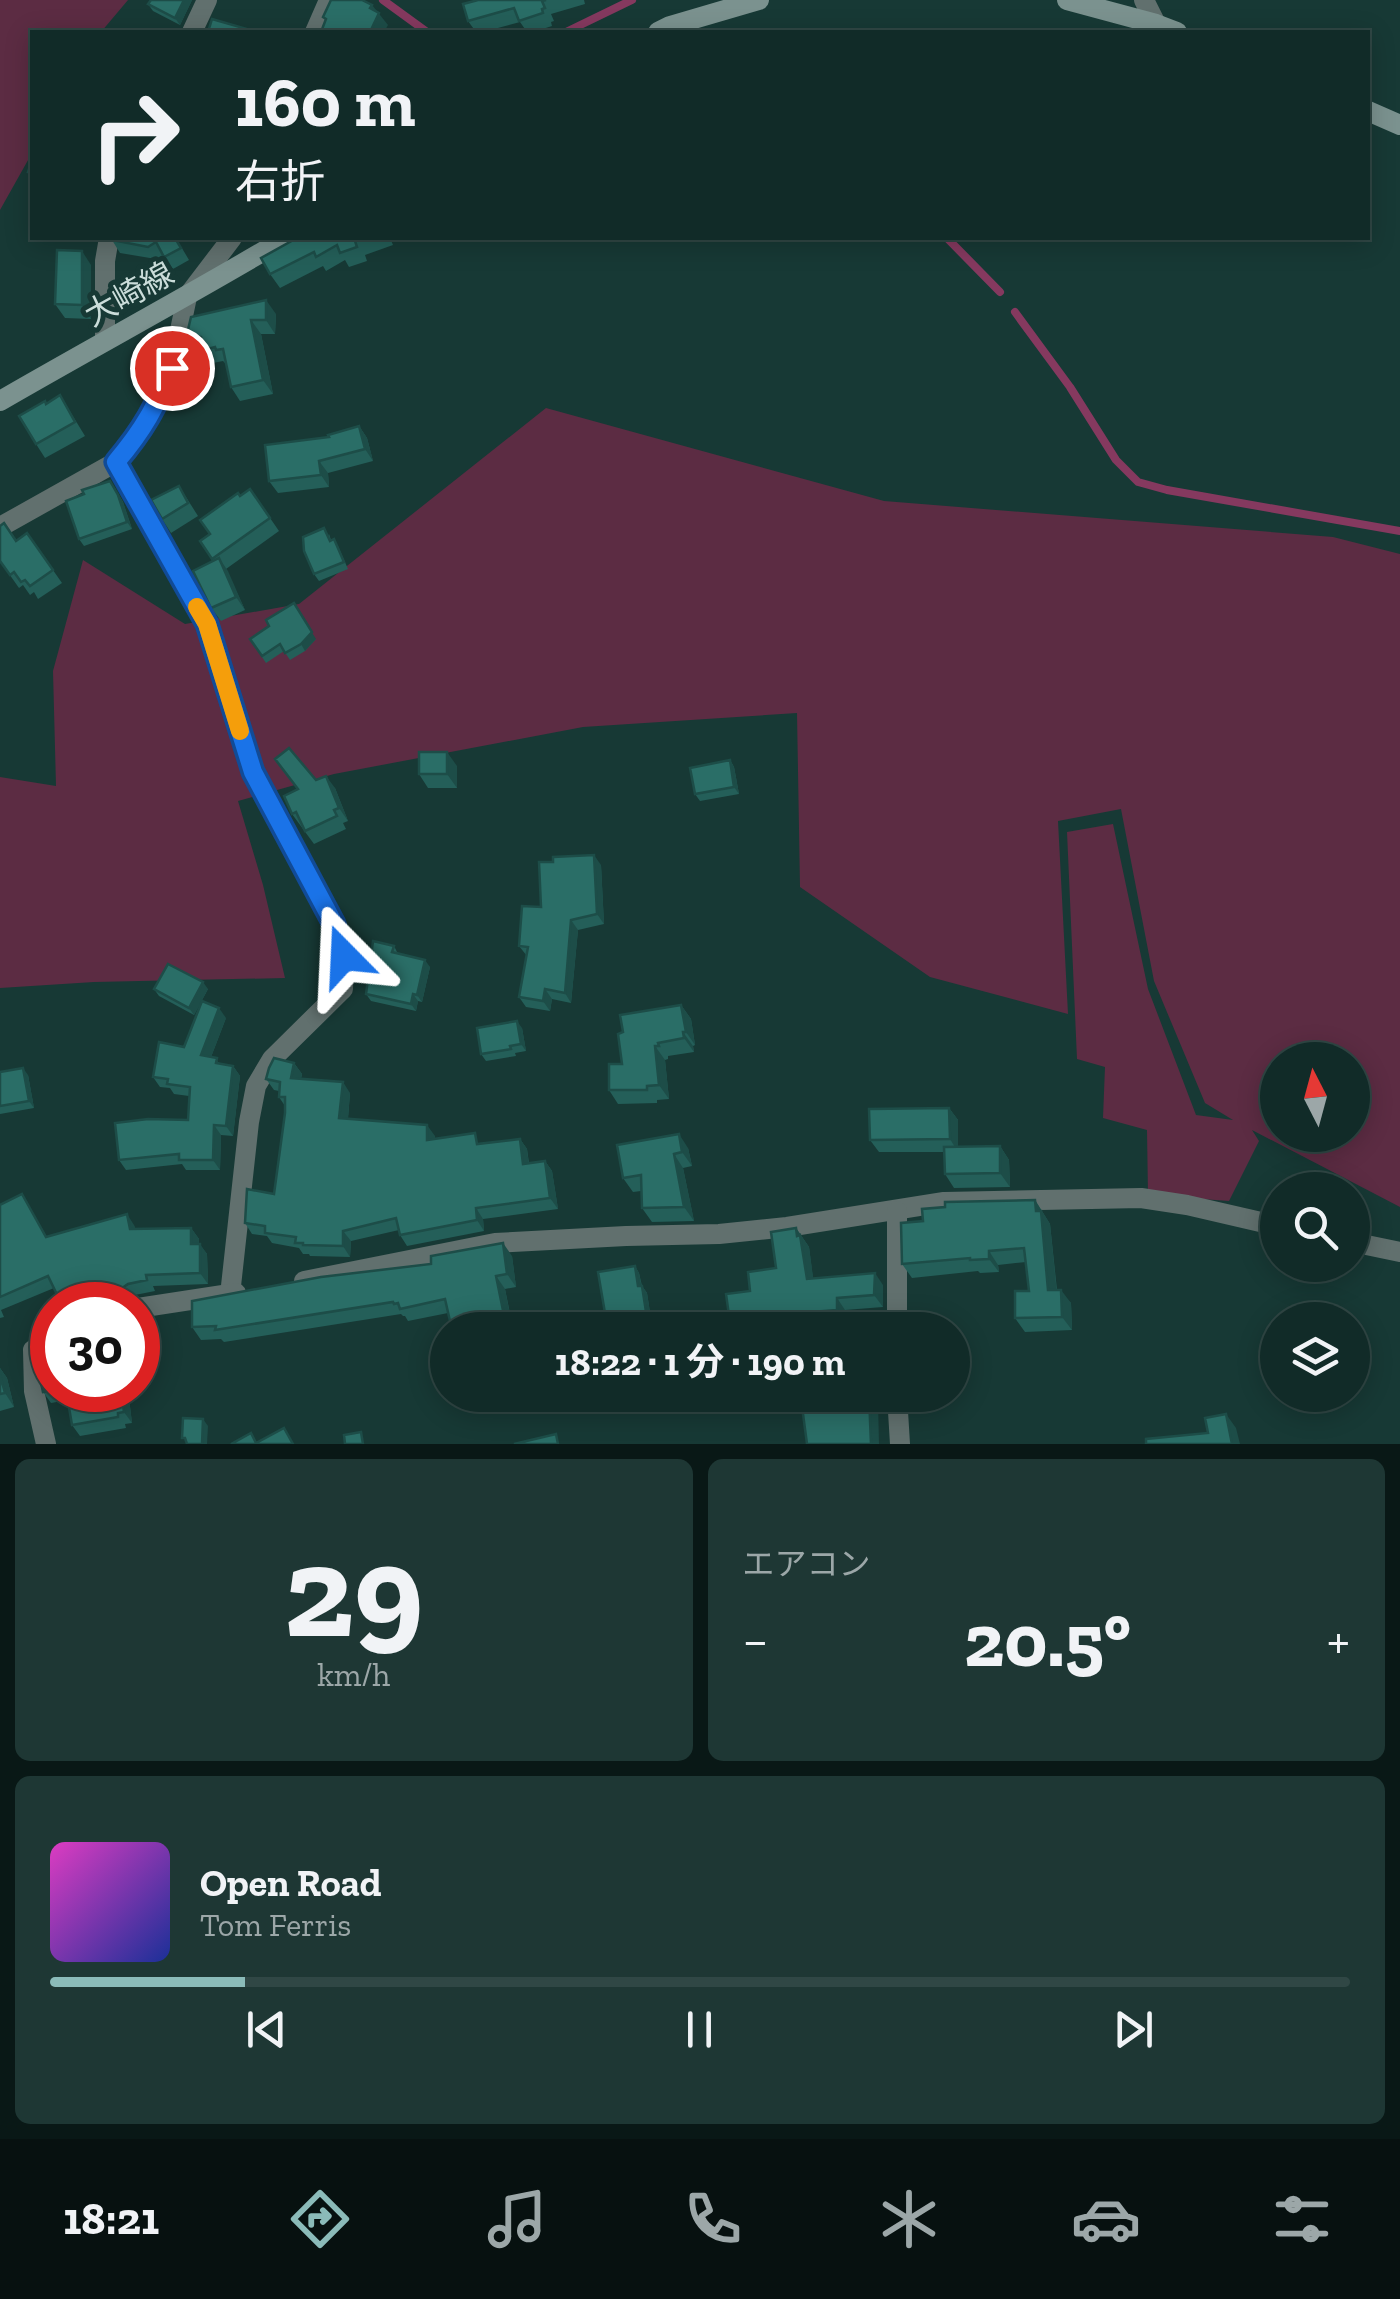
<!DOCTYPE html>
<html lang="ja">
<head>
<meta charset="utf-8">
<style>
  :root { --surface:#112b28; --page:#1e3734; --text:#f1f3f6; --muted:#9ca7a8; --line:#304745; --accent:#8bbbb9 }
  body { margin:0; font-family:"Zilla Slab","Noto Sans JP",serif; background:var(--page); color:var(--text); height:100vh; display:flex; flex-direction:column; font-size:38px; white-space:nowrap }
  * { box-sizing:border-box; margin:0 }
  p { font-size:32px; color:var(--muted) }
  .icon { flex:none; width:55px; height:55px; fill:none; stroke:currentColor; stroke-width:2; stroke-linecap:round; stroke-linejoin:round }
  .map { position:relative; height:1444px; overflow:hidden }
  .details { display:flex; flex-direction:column; gap:15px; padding:15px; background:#091816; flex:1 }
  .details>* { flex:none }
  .top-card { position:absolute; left:30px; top:30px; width:1340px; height:210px; border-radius:0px; box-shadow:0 5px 25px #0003,0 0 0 2px var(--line); background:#112b28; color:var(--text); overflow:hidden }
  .needle { width:65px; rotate:354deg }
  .tools { position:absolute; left:1260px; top:1042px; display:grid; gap:20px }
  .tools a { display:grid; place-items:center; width:110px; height:110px; border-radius:50%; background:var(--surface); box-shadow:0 5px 25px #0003,0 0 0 2px var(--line); font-size:50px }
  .speed { position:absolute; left:30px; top:1282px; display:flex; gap:20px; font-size:50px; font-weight:700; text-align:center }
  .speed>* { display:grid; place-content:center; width:130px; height:130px; border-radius:50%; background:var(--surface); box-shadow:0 5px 25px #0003,0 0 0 2px var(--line); line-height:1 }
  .speed .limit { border:15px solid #d22; background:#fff; color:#111 }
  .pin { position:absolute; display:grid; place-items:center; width:85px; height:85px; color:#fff; margin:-42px; border:5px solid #fff; border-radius:50%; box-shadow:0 2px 10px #0007 }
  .me { position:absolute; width:110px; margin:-55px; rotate:339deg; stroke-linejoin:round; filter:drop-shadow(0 0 8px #0008) }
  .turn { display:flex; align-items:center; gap:35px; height:210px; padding:0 40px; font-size:45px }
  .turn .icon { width:130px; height:130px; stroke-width:2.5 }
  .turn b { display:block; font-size:70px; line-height:85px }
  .big { font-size:75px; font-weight:700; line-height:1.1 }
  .details .tile { flex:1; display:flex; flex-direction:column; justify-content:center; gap:15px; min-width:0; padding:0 35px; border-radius:15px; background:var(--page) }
  .details .dial { align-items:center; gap:0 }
  .dial b { font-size:130px; line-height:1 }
  .song { display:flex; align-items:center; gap:30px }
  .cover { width:120px; height:120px; border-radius:15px; background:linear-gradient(135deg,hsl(310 70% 55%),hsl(230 70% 35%)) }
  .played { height:10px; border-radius:5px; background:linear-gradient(90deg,var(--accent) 15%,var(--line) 15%) }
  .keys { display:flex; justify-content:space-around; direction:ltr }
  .heat { display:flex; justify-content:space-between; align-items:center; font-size:55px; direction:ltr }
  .details .tiles { flex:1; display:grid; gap:15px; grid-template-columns:1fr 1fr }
  .tile:last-child { grid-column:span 2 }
  .trip { position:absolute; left:430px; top:1312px; width:540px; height:100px; border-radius:50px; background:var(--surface); box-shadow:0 5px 25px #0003,0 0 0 2px var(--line); font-weight:700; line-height:100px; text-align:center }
  .tabs { display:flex; height:160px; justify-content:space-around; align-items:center; background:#071110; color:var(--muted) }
  .tabs .icon { width:70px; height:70px }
  .tabs .active { color:var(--accent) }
  .tabs b { font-size:45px; color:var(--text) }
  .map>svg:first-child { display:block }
</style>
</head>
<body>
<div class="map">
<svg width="1400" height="1444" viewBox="0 0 1400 1444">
  <rect width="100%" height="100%" fill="#173935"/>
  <g fill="#5c2c43" fill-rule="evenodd">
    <path d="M0 0H128L101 32H32V153L0 210Z"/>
    <path d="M546 408 884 501 1333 537 1400 554V1207L1252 1130 1259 1141 1229 1201 1148 1195 1147 1130 1103 1118 1105 1067 1077 1059 1067 832 1113 824 1148 989 1196 1115 1233 1120 1205 1103 1154 981 1121 809 1058 821 1068 1014 930 977 800 887 797 713 583 727 334 774 238 801 263 885 285 978 94 982 0 988V777L56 786 53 671 83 560 185 624 299 604ZM1278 1060H1352V1135H1278Z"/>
  </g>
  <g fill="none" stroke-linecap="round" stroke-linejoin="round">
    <g stroke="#85395f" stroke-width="8">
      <path d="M383 0 427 32"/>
      <path d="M566 32 632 0"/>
      <path d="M947 238 1000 292"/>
      <path d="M1015 312 1070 387 1116 460 1138 482 1167 490 1400 531"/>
    </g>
    <g stroke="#61706e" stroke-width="20">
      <path d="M1144 0 1156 24"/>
      <path d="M192 32 207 0"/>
      <path d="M315 32 329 0"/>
      <path d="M105 340V261L109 238"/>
      <path d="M116 462 207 624 253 772 339 937 344 956 343 989 272 1059 256 1086 249 1122 230 1295"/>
      <path d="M0 527 116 462 141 432 155 408 172 368 187 297 232 238"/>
      <path d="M1352 1242 1400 1252"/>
      <path d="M304 1281 495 1243 626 1236 719 1234 787 1227 944 1202 1141 1198 1187 1205 1278 1226"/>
      <path d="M138 1308 236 1293"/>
      <path d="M897 1330V1211"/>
      <path d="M897 1395 900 1444"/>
      <path d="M46 1444 34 1391 33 1350 52 1336"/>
    </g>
    <g stroke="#7b928f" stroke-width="20">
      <path d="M1067 0 1156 24 1177 32"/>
      <path d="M658 32 670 26 759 0"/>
      <path d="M1368 111 1400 125"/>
      <path d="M0 401C95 346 192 294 286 238"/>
    </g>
  </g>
  <g fill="#245f59">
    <path d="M192 0 180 25 153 11 148 4Z"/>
    <path d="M478 0H584L585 4 551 14 554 21 551 22 552 26 533 32H527L520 22 483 32H476L468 21Z"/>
    <path d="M176 238 189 260 173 269 163 255 156 259 120 253 112 240Z"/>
    <path d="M186 238H205L203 242Z"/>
    <path d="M297 238H390L393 245 365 255 367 261 349 267 345 260 326 271 323 266 280 288 270 274Z"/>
    <path d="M91 265V319L65 318 55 304Z"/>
    <path d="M276 314 275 334H261L273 394 240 401 231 387 226 364 223 361 213 363 204 349 196 347 187 334Z"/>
    <path d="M60 395 85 436 45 458 36 444 46 404Z"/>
    <path d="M359 426 367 438 373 461 328 473 329 487 278 493 269 481 329 437Z"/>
    <path d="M179 486 198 516 171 533 162 519Z"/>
    <path d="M115 488 123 502 132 529 84 546 79 539 84 494Z"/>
    <path d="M250 489 279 531 226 569 245 610 221 621 211 608 214 561 200 541 210 534 240 496Z"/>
    <path d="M27 533 62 583 38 599 34 592 30 595 23 585 19 588 0 561 16 541Z"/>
    <path d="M329 534 331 540 338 546 348 569 319 581 314 574Z"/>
    <path d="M250 639H316L305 651 290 660 284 651 266 663Z"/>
    <path d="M275 759 335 788 348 821 343 823 346 829 314 844 292 814 297 789Z"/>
    <path d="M730 760 734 767 739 794 700 801 695 794Z"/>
    <path d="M457 766V788H428L419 774Z"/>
    <path d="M601 865 604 924 578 930 571 1003 552 999 550 1011 526 1007 519 997 527 956 519 946 541 907Z"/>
    <path d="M394 946 398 954 430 967 422 1002 418 1001 416 1011 371 1001 366 994Z"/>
    <path d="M154 989H208L194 1015 159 996Z"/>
    <path d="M681 1005 691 1019 695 1045 693 1046 694 1052 668 1056V1059L665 1060 669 1099 657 1100V1103L618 1104 609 1090 622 1064Z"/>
    <path d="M226 1018 211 1057 221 1064 233 1066 240 1076 233 1136 221 1135 220 1170H186L182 1164 126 1170 119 1160 188 1120 189 1096 174 1094 170 1088 160 1087 153 1077 184 1047Z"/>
    <path d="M522 1028 526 1051 515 1053 516 1056 486 1061 481 1054Z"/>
    <path d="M294 1063 302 1074 301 1079 350 1093 348 1119 435 1136V1139L483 1144 520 1139 527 1149 529 1163 545 1161 552 1171 558 1209 483 1219 484 1231 407 1246 400 1235 399 1230 351 1241 350 1257 310 1256 309 1254H303L299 1248 272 1243 267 1236 252 1234 245 1223 274 1194 285 1113V1106L279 1097V1091L274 1090 266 1079Z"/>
    <path d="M0 1072 28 1075 34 1108 0 1114Z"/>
    <path d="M949 1108 958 1120V1147L1000 1146 1009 1160 1010 1187 954 1188 945 1174 944 1152H879L870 1140Z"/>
    <path d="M688 1148 692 1166 683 1168 694 1221 652 1222 642 1208 641 1191 633 1192 623 1178Z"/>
    <path d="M22 1194 47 1237 134 1225 135 1229 191 1228 199 1239V1244L207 1254 208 1284 153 1286 155 1291 135 1295 126 1302 125 1305H62L54 1288 1 1310 4 1317 0 1318V1205Z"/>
    <path d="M1035 1200 1050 1224 1057 1290 1071 1303 1072 1330 1025 1332 1015 1318 1029 1291 1026 1262 998 1265 999 1272 980 1273 978 1271 912 1278 902 1264Z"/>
    <path d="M796 1228 809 1247 813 1279 883 1285V1307L845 1310V1322L781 1327 782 1330H731L750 1291 776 1268Z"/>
    <path d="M512 1256 516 1287 505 1289 511 1318 545 1327 448 1313 408 1321 405 1316H403L401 1314 224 1342 221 1339 201 1340 192 1327Z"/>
    <path d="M635 1266 639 1273 642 1286 647 1293 652 1325 625 1330H610L607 1325Z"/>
    <path d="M138 1325 145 1366 138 1367Z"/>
    <path d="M0 1368 7 1378 14 1407 0 1411Z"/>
    <path d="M52 1390H128L132 1423 125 1424 126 1428 80 1436 72 1425 68 1400 51 1403 43 1392Z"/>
  </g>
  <g fill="#1d4d48">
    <path d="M184 0H192L180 25 175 18Z"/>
    <path d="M372 5 388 25 384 32H370V8Z"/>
    <path d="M82 251 91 265V319L82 305Z"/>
    <path d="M266 300 276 314 275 334 266 320Z"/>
    <path d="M251 320 261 334 273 394 263 380Z"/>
    <path d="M359 426 367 438 373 461 365 449Z"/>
    <path d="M319 461 328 473 329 487 321 475Z"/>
    <path d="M110 481 123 502 132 529 127 522Z"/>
    <path d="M219 558 228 571 245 610 236 597Z"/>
    <path d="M294 603 316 639 305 651 301 644Z"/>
    <path d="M447 752 457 766V788L447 774Z"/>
    <path d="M730 760 734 767 739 794 734 787Z"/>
    <path d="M326 776 335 788 348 821 339 808Z"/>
    <path d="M594 855 601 865 604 924 597 914Z"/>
    <path d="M571 920 578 930 571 1003 565 993Z"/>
    <path d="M425 960 430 967 422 1002 417 995Z"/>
    <path d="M203 982 208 989 194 1015 189 1008Z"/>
    <path d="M545 989 552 999 550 1011 543 1001Z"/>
    <path d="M413 994 418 1001 416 1011 411 1004Z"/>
    <path d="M681 1005 691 1019 695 1045 686 1032Z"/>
    <path d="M219 1008 226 1018 208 1065 201 1055Z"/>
    <path d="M517 1021 522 1028 526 1051 521 1044Z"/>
    <path d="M683 1032 693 1046 694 1052 684 1038Z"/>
    <path d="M655 1046 665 1060 669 1099 659 1085Z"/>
    <path d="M294 1063 302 1074 298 1089 291 1078Z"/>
    <path d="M233 1066 240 1076 233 1136 226 1126Z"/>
    <path d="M23 1068 28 1075 34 1108 29 1101Z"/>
    <path d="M343 1082 350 1093 347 1129 339 1118Z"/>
    <path d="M949 1108 958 1120V1152L950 1139Z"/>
    <path d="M214 1125 221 1135 220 1170 213 1160Z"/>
    <path d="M427 1125 435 1136V1151L427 1140Z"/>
    <path d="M679 1134 688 1148 692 1166 682 1152Z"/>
    <path d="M520 1139 527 1149 530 1175 523 1164Z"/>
    <path d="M1000 1146 1009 1160 1010 1187 1000 1173Z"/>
    <path d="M674 1154 683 1168 694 1221 684 1207Z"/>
    <path d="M545 1161 552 1171 558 1209 550 1198Z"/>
    <path d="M1035 1200 1050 1224 1058 1304 1048 1290Z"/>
    <path d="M476 1208 483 1219 484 1231 477 1220Z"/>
    <path d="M127 1214 134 1225 138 1240 130 1229Z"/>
    <path d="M191 1228 199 1239V1255L191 1244Z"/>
    <path d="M796 1228 809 1247 815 1291 807 1279Z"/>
    <path d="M343 1231 351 1241 350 1257 343 1246Z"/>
    <path d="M503 1243 512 1256 516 1287 507 1274Z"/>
    <path d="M200 1244 207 1254 208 1284 200 1273Z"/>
    <path d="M989 1251 998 1265 999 1272 989 1259Z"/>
    <path d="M635 1266 639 1273 643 1294 638 1286Z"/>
    <path d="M875 1273 883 1285V1307L874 1295Z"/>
    <path d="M496 1276 505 1289 513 1330H507Z"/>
    <path d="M642 1286 647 1293 652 1325 647 1318Z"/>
    <path d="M1061 1290 1071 1303 1072 1330 1062 1317Z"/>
    <path d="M118 1291 126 1302 125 1305H119L117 1298Z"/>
    <path d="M837 1298 845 1310V1322L837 1310Z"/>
    <path d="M535 1313 545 1327 546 1330H539Z"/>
    <path d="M773 1315 781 1327 782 1330H777L774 1326Z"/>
    <path d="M138 1325 145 1366 138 1355Z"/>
    <path d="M0 1368 7 1378 14 1407 5 1393 0 1375Z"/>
    <path d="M121 1390H128L132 1423 124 1412Z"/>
    <path d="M869 1395H873L878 1402 879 1444H871Z"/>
    <path d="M1226 1414 1236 1428 1240 1444H1232Z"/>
    <path d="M203 1419 208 1426 207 1444H202Z"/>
  </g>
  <g fill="#2a6e67" stroke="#1d4d48" stroke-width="2.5">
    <path d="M151 0H184L175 18 148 4Z"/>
    <path d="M331 0H362L372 5 370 8 379 13 370 32H321L326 19 323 17Z"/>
    <path d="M478 0H546L542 1 545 8 542 9 543 13 519 21 514 8 468 21 463 4Z"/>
    <path d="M212 19 247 29 246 32H208Z"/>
    <path d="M32 159V173L28 172Z"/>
    <path d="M112 238H175L181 248 164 257 156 242 148 247 112 240Z"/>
    <path d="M297 238H365L355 241 357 247 340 253 337 245 316 257 314 252 270 274 261 258Z"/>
    <path d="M57 250 82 251V305L55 304Z"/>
    <path d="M266 300V320H251L263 380 231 387 223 349 216 350 215 347 204 350 201 337 187 334 191 317Z"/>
    <path d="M60 395 75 422 36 444 19 416 45 401 46 404Z"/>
    <path d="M359 426 365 449 319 461 321 475 269 481 265 445 329 437 328 435Z"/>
    <path d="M110 481 118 495 127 522 79 539 66 501 84 494 82 490Z"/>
    <path d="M179 486 188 503 162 519 151 500Z"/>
    <path d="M250 489 270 518 212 559 200 541 210 534 200 520 238 493 240 496Z"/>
    <path d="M4 523 16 541 27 533 53 570 30 586 25 580 21 582 14 572 10 575 0 561V526Z"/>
    <path d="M324 528 330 541 334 539 344 562 314 574 304 551 303 537Z"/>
    <path d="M219 558 236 597 211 608 193 571Z"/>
    <path d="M294 603 312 632 301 644 285 653 280 644 262 656 250 639 269 626 266 620Z"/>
    <path d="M289 748 316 780 326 776 339 808 334 810 337 816 305 831 296 812 292 814 284 796 298 789 275 759Z"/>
    <rect x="419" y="752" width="28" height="22"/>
    <path d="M730 760 734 787 695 794 690 768Z"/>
    <path d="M594 855 597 914 571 920 565 993 545 989 543 1001 519 997 528 947 519 946 522 906 541 907 539 862H553V857Z"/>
    <path d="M373 941 394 946 392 952 425 960 417 995 413 994 411 1004 366 994Z"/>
    <path d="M168 964 203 982 189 1008 154 989Z"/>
    <path d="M202 1001 219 1008 201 1055 217 1058 216 1063 233 1066 226 1126 214 1125 213 1160H179V1154L119 1160 115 1123 148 1119 188 1120 190 1087 167 1084 168 1079 153 1077 159 1042 184 1047Z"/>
    <path d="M681 1005 686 1032H683L684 1038 658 1043 659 1046H655L659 1085 647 1086V1090H609V1064H622L618 1034 623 1032 620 1015Z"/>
    <path d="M517 1021 521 1044 510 1046 511 1049 481 1054 477 1028Z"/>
    <path d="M274 1058 294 1063 291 1078 343 1082 339 1118 427 1125V1140L475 1133 477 1144 520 1139 523 1164 545 1161 550 1198 476 1208 477 1220 400 1235 396 1218 343 1231V1246L303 1245V1243H295L296 1237 265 1233V1226L245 1223 247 1189 274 1194 285 1113V1097H279L280 1082 266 1079 269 1068Z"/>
    <path d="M23 1068 29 1101 0 1106V1072Z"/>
    <path d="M949 1108 950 1139 870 1140 869 1109Z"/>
    <path d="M679 1134 682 1152 674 1154 684 1207 642 1208 641 1175 623 1178 617 1145Z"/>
    <path d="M1000 1146V1173L945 1174 944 1147Z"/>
    <path d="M22 1194 46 1237 127 1214 130 1229 191 1228V1244H200V1273L146 1275 147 1280 128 1284 118 1291 117 1298 120 1305H85L83 1294 61 1303 48 1276 0 1297V1205Z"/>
    <path d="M1035 1200 1036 1211H1041L1048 1290H1061L1062 1317 1015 1318V1291H1029L1024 1248 989 1251V1259L970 1260V1258L902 1264 901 1223 923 1221 922 1209 945 1207V1202Z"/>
    <path d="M796 1228 797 1236 800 1235 807 1279 875 1273 874 1295 837 1298V1310L773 1315 774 1326 731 1330 726 1294 750 1291 748 1272 776 1268 771 1232Z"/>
    <path d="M503 1243 507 1274 496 1276 507 1330H452L445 1299 400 1309 398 1303 394 1304 393 1302 215 1330 216 1326 192 1327V1301L321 1277 431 1264V1256Z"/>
    <path d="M635 1266 638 1286H642L647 1318 607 1325 598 1272Z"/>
    <path d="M535 1313 539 1330H510L508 1319Z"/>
    <path d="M52 1340V1390H54L43 1392 40 1378 39 1346 46 1341Z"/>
    <path d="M0 1375 5 1393 0 1394Z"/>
    <path d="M66 1390H121L124 1412 118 1413V1417L72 1425Z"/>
    <path d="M831 1395H869L871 1444H807L801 1399Z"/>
    <path d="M1226 1414 1232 1444H1146V1439L1208 1433 1205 1418Z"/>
    <path d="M183 1418 203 1419 202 1444H187L185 1438H182Z"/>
    <path d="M284 1428 293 1444H231L251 1433 256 1443Z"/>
    <path d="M361 1432 363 1444H345L344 1435Z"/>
    <path d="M556 1434 558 1444H514Z"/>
  </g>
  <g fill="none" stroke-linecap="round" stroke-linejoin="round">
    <defs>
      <path id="route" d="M172 368C155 408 144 429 116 462L207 624 253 772 334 924 344 956"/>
    </defs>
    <use href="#route" stroke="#114b97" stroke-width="25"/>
    <use href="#route" stroke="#1a73e8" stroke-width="18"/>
    <path stroke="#f59e0b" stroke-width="18" d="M197 607 207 624 240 731"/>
  </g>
  <g text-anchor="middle" stroke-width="10" stroke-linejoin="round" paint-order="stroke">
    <g font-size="32" fill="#cbddda" stroke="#173935">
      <text transform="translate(129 294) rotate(-29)" y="11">大崎線</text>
    </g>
  </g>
</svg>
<div class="tools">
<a><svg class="needle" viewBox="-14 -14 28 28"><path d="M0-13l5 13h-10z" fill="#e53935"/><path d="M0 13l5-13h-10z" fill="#9ca7a8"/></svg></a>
<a><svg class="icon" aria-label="search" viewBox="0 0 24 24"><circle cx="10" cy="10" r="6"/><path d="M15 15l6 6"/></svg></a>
<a><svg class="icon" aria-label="layers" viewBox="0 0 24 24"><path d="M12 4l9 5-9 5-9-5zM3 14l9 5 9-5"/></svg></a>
</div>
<div class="speed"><div class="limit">30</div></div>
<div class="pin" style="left:172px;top:368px;background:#d93025"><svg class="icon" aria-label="arrive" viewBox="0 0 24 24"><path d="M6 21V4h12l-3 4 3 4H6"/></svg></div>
<svg class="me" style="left:344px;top:956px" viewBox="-20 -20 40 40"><path d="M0-17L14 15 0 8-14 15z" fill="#1a73e8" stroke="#fff" stroke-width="4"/></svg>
<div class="trip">18:22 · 1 分 · 190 m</div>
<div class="top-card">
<div class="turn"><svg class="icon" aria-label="right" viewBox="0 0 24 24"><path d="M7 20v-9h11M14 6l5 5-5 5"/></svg><div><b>160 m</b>右折</div></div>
</div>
</div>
<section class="details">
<div class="tiles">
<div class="tile dial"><b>29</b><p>km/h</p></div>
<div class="tile"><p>エアコン</p>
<div class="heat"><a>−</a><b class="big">20.5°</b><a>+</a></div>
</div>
<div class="tile">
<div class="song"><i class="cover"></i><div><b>Open Road</b><p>Tom Ferris</p></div></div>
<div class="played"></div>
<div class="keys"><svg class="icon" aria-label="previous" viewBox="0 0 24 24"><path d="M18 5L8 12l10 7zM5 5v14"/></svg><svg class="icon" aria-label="pause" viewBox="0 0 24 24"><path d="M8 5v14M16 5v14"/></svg><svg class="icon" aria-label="next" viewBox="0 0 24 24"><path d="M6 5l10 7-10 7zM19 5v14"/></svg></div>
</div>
</div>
</section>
<nav class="tabs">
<b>18:21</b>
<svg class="icon active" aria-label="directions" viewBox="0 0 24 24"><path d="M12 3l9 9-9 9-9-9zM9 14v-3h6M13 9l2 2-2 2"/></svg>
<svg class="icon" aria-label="music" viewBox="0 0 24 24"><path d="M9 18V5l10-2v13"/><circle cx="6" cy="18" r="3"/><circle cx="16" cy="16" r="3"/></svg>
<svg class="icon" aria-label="phone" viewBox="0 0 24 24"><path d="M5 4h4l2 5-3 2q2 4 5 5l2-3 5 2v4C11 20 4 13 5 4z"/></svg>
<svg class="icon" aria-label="climate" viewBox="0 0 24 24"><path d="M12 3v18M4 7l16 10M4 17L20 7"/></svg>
<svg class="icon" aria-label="car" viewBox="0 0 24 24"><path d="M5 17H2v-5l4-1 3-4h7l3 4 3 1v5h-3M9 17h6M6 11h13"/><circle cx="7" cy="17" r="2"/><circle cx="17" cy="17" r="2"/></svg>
<svg class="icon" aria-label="filters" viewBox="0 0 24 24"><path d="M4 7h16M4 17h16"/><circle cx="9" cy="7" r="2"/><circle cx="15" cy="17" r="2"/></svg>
</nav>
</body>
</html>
